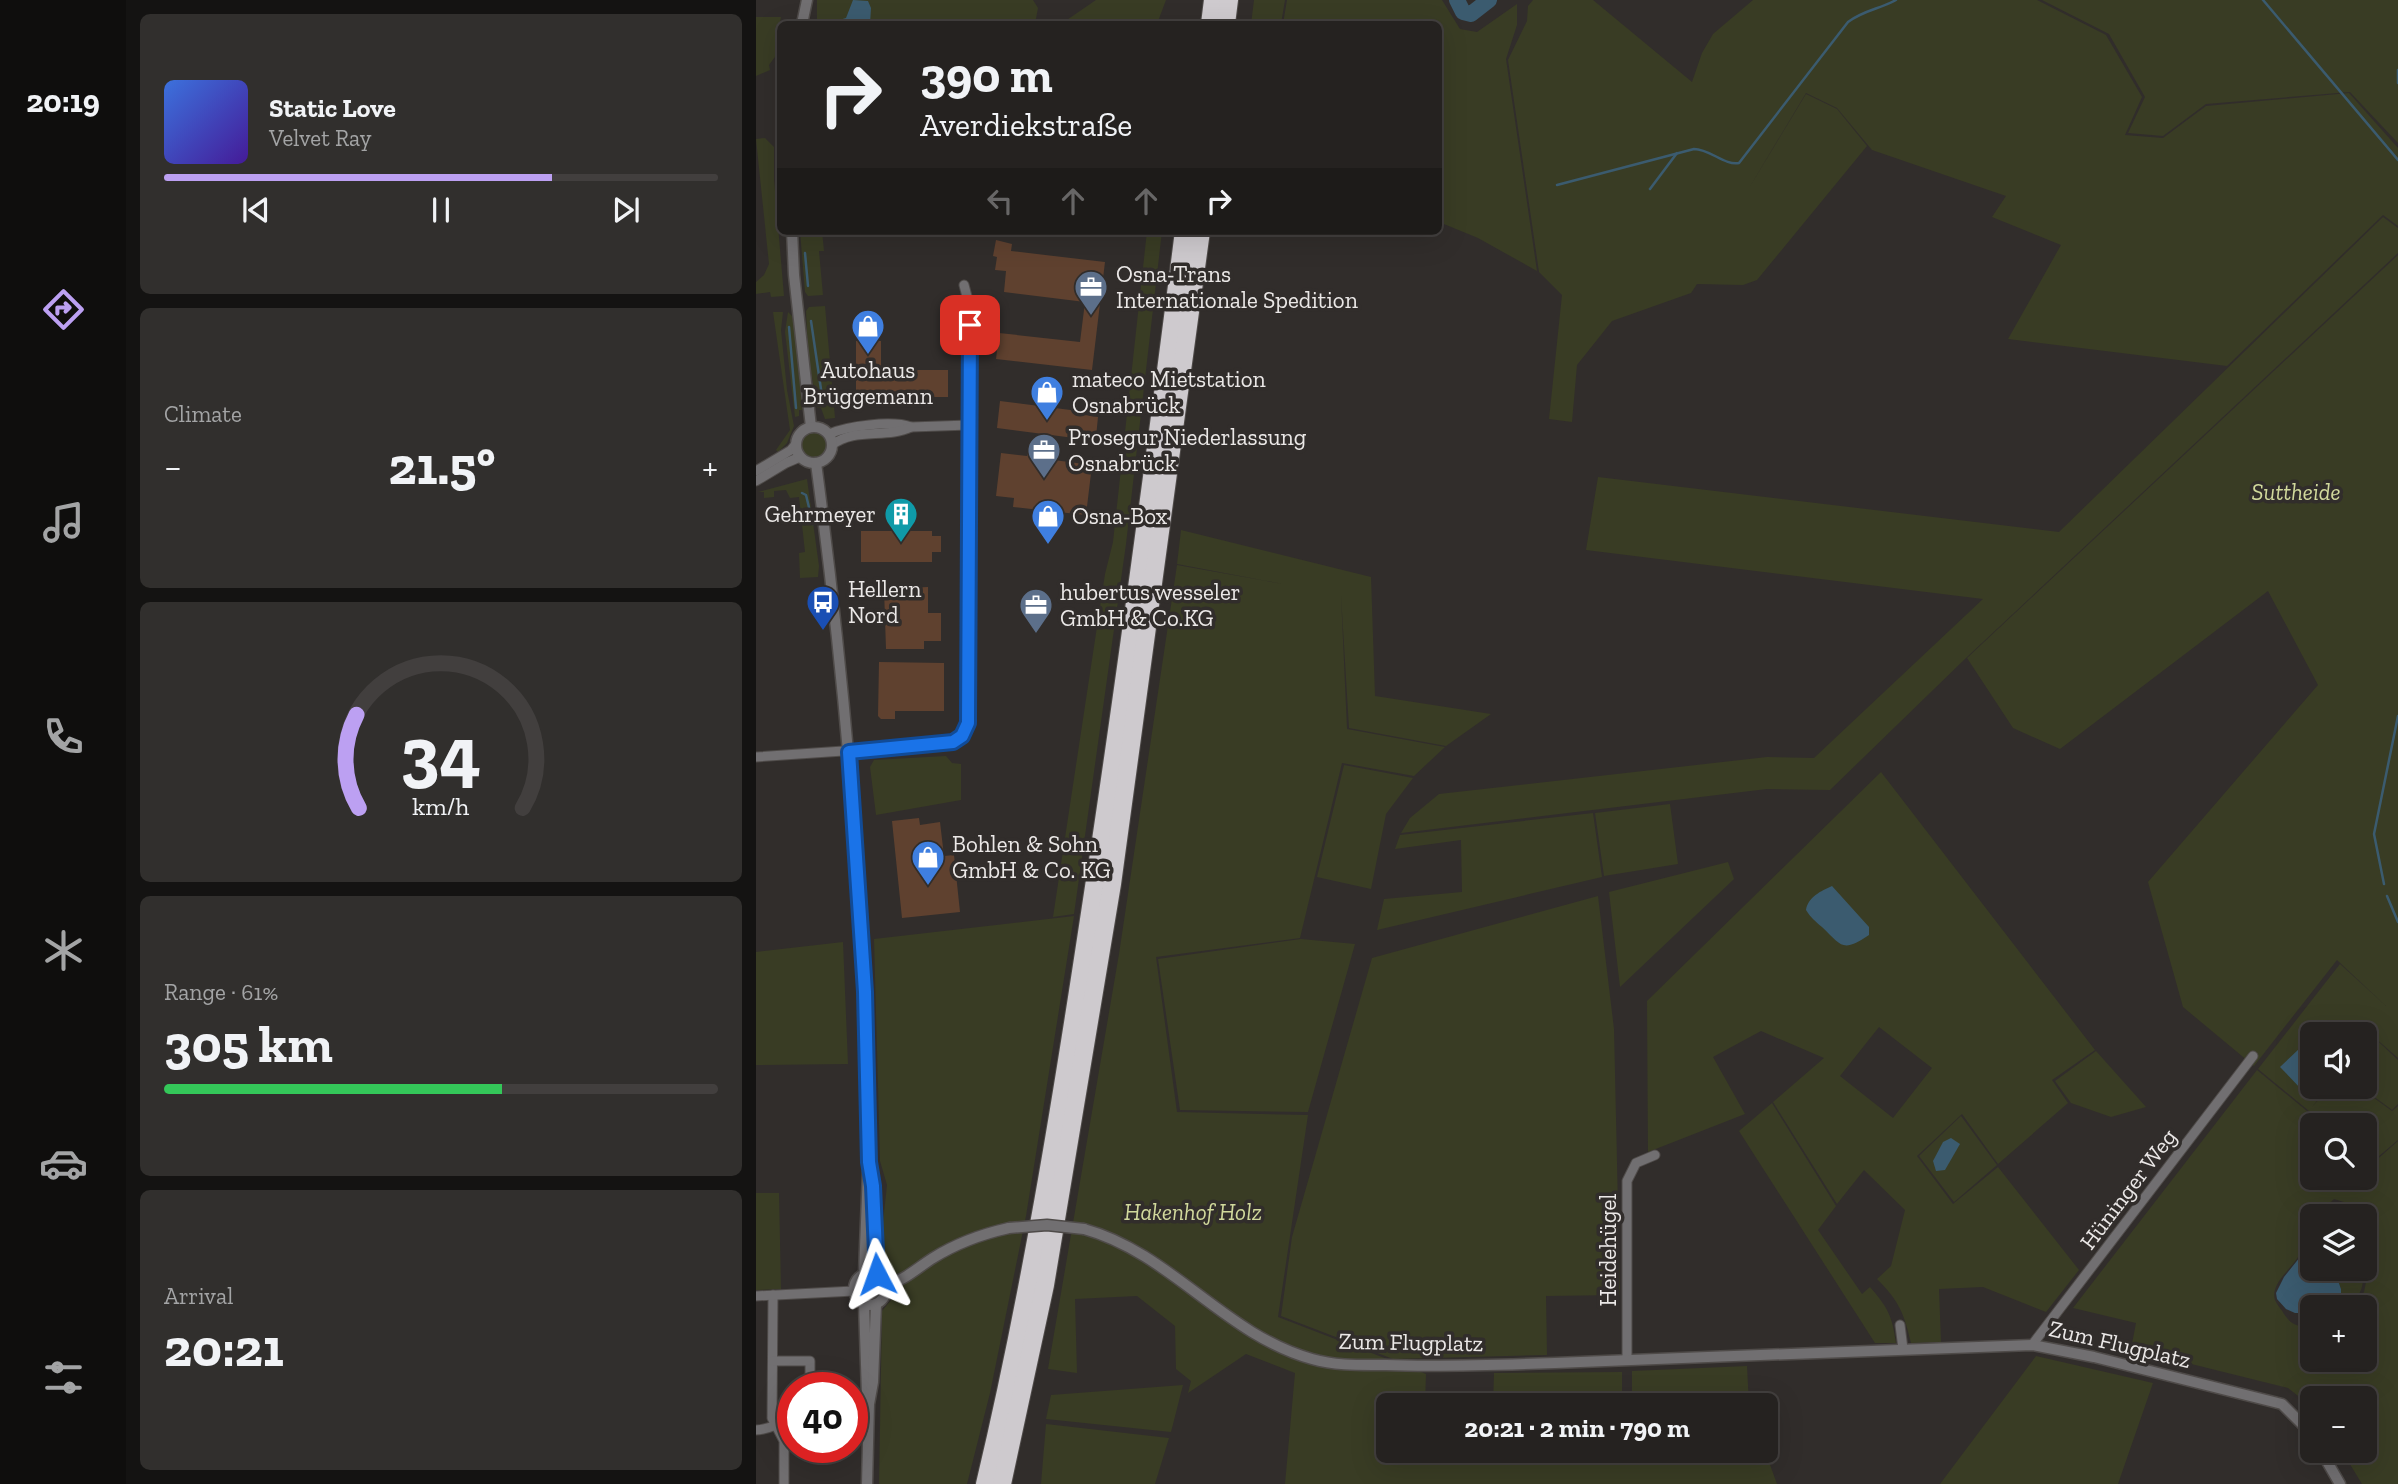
<!DOCTYPE html>
<html lang="en">
<head>
<meta charset="utf-8">
<style>
  :root { --surface:#252220; --page:#312f2d; --text:#f1f3f6; --muted:#a3a4a5; --line:#423f3e; --accent:#bca0f2 }
  body { margin:0; font-family:"Zilla Slab",serif; background:var(--page); color:var(--text); height:100vh; display:flex; flex-direction:column; font-size:26px; white-space:nowrap }
  * { box-sizing:border-box; margin:0 }
  p { font-size:23px; color:var(--muted) }
  .icon { flex:none; width:38px; height:38px; fill:none; stroke:currentColor; stroke-width:2; stroke-linecap:round; stroke-linejoin:round }
  .map { position:relative; flex:1; overflow:hidden }
  .drawer { display:flex; flex-direction:column; gap:14px; padding:14px; background:#141312; width:630px }
  .drawer>* { flex:none }
  .banner { position:absolute; left:21px; top:21px; width:665px; height:214px; border-radius:10px; box-shadow:0 7px 28px #0002,0 0 0 2px var(--line); background:#252220; color:var(--text); overflow:hidden }
  .controls { position:absolute; left:1544px; top:1022px; display:grid; gap:14px }
  .controls a { display:grid; place-items:center; width:77px; height:77px; border-radius:10px; background:var(--surface); box-shadow:0 7px 28px #0002,0 0 0 2px var(--line); font-size:35px }
  .speed { position:absolute; left:21px; top:1372px; display:flex; gap:14px; font-size:35px; font-weight:700; text-align:center }
  .speed>* { display:grid; place-content:center; width:91px; height:91px; border-radius:50%; background:var(--surface); box-shadow:0 7px 28px #0002,0 0 0 2px var(--line); line-height:1 }
  .speed .limit { border:10px solid #d22; background:#fff; color:#111 }
  .pin { position:absolute; display:grid; place-items:center; width:60px; height:60px; color:#fff; margin:-30px; border-radius:14px; box-shadow:0 4px 10px #0006 }
  .me { position:absolute; width:77px; margin:-38px; rotate:356deg; stroke-linejoin:round; filter:drop-shadow(0 0 5px #0008) }
  .turn { display:flex; align-items:center; gap:24px; height:147px; padding:0 28px; font-size:32px }
  .turn .icon { width:91px; height:91px; stroke-width:2.5 }
  .turn b { display:block; font-size:49px; line-height:60px }
  .lanes { display:flex; align-items:center; height:66px; padding:0 28px; background:#0003; justify-content:center; gap:35px; direction:ltr }
  .lanes .off { opacity:.35 }
  .big { font-size:52px; font-weight:700; line-height:1.1 }
  .drawer .card { flex:1; display:flex; flex-direction:column; justify-content:center; gap:10px; min-width:0; padding:0 24px; border-radius:10px; background:var(--page) }
  .drawer .dial { align-items:center; gap:0 }
  .dial svg { height:182px; overflow:visible; fill:none; stroke:var(--line); stroke-width:7; stroke-linecap:round; text-anchor:middle }
  .dial text { fill:var(--text); stroke:none }
  .song { display:flex; align-items:center; gap:21px }
  .cover { width:84px; height:84px; border-radius:10px; background:linear-gradient(135deg,hsl(220 70% 55%),hsl(260 70% 35%)) }
  .played { height:7px; border-radius:4px; background:linear-gradient(90deg,var(--accent) 70%,var(--line) 70%) }
  .keys { display:flex; justify-content:space-around; direction:ltr }
  .heat { display:flex; justify-content:space-between; align-items:center; font-size:38px; direction:ltr }
  .charge { height:10px; border-radius:5px; background:linear-gradient(90deg,#34c759 61%,var(--line) 0) }
  .trip { position:absolute; left:620px; top:1393px; width:402px; height:70px; border-radius:10px; background:var(--surface); box-shadow:0 7px 28px #0002,0 0 0 2px var(--line); font-weight:700; line-height:70px; text-align:center }
  main { display:flex; flex:1; min-height:0 }
  .tab-bar { display:flex; flex-direction:column; width:126px; justify-content:space-around; align-items:center; background:#0f0e0d; color:var(--muted) }
  .tab-bar .icon { width:49px; height:49px }
  .tab-bar .current { color:var(--accent) }
  .tab-bar b { font-size:32px; color:var(--text) }
  .map>svg:first-child { display:block }
</style>
</head>
<body>
<main>
<nav class="tab-bar">
<b>20:19</b>
<svg class="icon current" aria-label="directions" viewBox="0 0 24 24"><path d="M12 3l9 9-9 9-9-9zM9 14v-3h6M13 9l2 2-2 2"/></svg>
<svg class="icon" aria-label="music" viewBox="0 0 24 24"><path d="M9 18V5l10-2v13"/><circle cx="6" cy="18" r="3"/><circle cx="16" cy="16" r="3"/></svg>
<svg class="icon" aria-label="phone" viewBox="0 0 24 24"><path d="M5 4h4l2 5-3 2q2 4 5 5l2-3 5 2v4C11 20 4 13 5 4z"/></svg>
<svg class="icon" aria-label="climate" viewBox="0 0 24 24"><path d="M12 3v18M4 7l16 10M4 17L20 7"/></svg>
<svg class="icon" aria-label="car" viewBox="0 0 24 24"><path d="M5 17H2v-5l4-1 3-4h7l3 4 3 1v5h-3M9 17h6M6 11h13"/><circle cx="7" cy="17" r="2"/><circle cx="17" cy="17" r="2"/></svg>
<svg class="icon" aria-label="filters" viewBox="0 0 24 24"><path d="M4 7h16M4 17h16"/><circle cx="9" cy="7" r="2"/><circle cx="15" cy="17" r="2"/></svg>
</nav>
<section class="drawer">
<div class="card">
<div class="song"><i class="cover"></i><div><b>Static Love</b><p>Velvet Ray</p></div></div>
<div class="played"></div>
<div class="keys"><svg class="icon" aria-label="previous" viewBox="0 0 24 24"><path d="M18 5L8 12l10 7zM5 5v14"/></svg><svg class="icon" aria-label="pause" viewBox="0 0 24 24"><path d="M8 5v14M16 5v14"/></svg><svg class="icon" aria-label="next" viewBox="0 0 24 24"><path d="M6 5l10 7-10 7zM19 5v14"/></svg></div>
</div>
<div class="card"><p>Climate</p>
<div class="heat"><a>−</a><b class="big">21.5°</b><a>+</a></div>
</div>
<div class="card dial"><svg viewBox="0 0 100 80">
<path d="M14 69A42 42 0 1 1 86 69"/>
<path d="M14 69A42 42 0 0 1 13 28" stroke="#bca0f2"/>
<text x="50" y="56" font-size="32" font-weight="700">34</text>
<text x="50" y="72" font-size="11">km/h</text>
</svg></div>
<div class="card"><p>Range · 61%</p><b class="big">305 km</b><div class="charge"></div></div>
<div class="card"><p>Arrival</p><b class="big">20:21</b></div>
</section>
<div class="map">
<svg width="1642" height="1484" viewBox="0 0 1642 1484">
  <rect width="100%" height="100%" fill="#312d2b"/>
  <g fill="#393c24" fill-rule="evenodd">
    <path d="M61 0H277L282 8 279 24H61Z"/>
    <path d="M340 0H410L401 24H305Z"/>
    <path d="M498 0H529L525 24H495Z"/>
    <path d="M531 0H686L704 29 721 32 761 4V25L750 59 781 271 722 238 683 222 682 24H527Z"/>
    <path d="M777 0H837L936 82 946 53 957 34 997 0H1281L1350 35 1386 97 1369 135 1407 138 1450 106 1593 93 1642 148V226L1627 215 1471 366 1252 339 1305 245 1236 217 1250 196 1116 150 1081 108 1050 93 993 188 1050 94 1081 109 1111 146 1001 280 987 285 941 284 935 293 856 321 821 365 816 422 793 419 806 295 783 272 752 60 771 21 772 6Z"/>
    <path d="M1286 0H1642V143L1594 92 1450 104 1407 136 1372 133 1389 97 1353 34Z"/>
    <path d="M0 17H25L24 22 31 24H24V50L13 65 14 70 0 76Z"/>
    <path d="M9 138 18 147V179L28 296 15 297 14 292 0 294V282L8 275 13 264 0 139Z"/>
    <path d="M1627 217 1642 228V253L1211 657 1074 790 1011 789 645 833 654 818 683 794 1011 757 1058 758 1227 599 830 550 842 477 1303 532Z"/>
    <path d="M44 231H66L68 251H63L67 295 52 296 49 292Z"/>
    <path d="M391 231H406L370 544 318 914 297 917 349 574 357 542Z"/>
    <path d="M1642 255V1058L1610 1030 1642 1060V1104L1636 1110 1605 1087H1608V1034H1556V1087H1572L1556 1107 1574 1087H1603L1636 1111 1642 1106V1140L1616 1162 1608 1156V1125H1570L1502 1069 1584 964 1630 1006 1581 960 1498 1066 1427 1007 1392 882 1562 685 1512 591 1304 749 1257 728 1211 658Z"/>
    <path d="M69 306 79 418 69 419 65 408H61L52 353 50 311 53 307Z"/>
    <path d="M17 312H27L25 330 31 390 38 426 31 443 22 452 20 450 34 430Z"/>
    <path d="M32 312 36 316 40 337 46 410H43V416L39 417 29 332Z"/>
    <circle cx="58" cy="444" r="13"/>
    <path d="M51 479 63 566 62 577 44 578 43 553 49 552 43 497 34 498 30 490 18 491V497L8 498V492H2Z"/>
    <path d="M425 530 615 577 619 696 735 714 690 746 593 728 585 595 591 729 689 747 658 776 586 763 544 938 400 957 421 1112 552 1115 522 1317 670 1374 669 1405H632V1451H1009L1021 1484H529L539 1373 490 1354 432 1393 435 1381 420 1369 419 1326 381 1296 319 1299 321 1373 292 1369 363 954 421 565 527 584 421 564Z"/>
    <path d="M190 756 196 763 205 764V800L120 815 114 767 118 760Z"/>
    <path d="M588 765 657 778 630 814 615 889 561 877Z"/>
    <path d="M1125 772 1339 1050 1296 1080 1312 1103 1242 1164 1206 1114 1161 1156 1197 1204 1242 1167 1323 1270 1290 1312 1227 1287 1183 1289 1185 1342 1155 1343C1148 1313 1143 1301 1121 1279L1135 1266 1149 1210 1108 1170 1081 1204 1017 1102 1068 1058 1005 1031 957 1057 989 1114 892 1152 891 1001ZM1123 1027 1176 1068 1137 1118 1084 1076Z"/>
    <path d="M914 804 922 864 848 876 839 813Z"/>
    <path d="M837 813 846 877 621 930 628 899 706 892 705 840 639 849 644 835Z"/>
    <path d="M972 862 978 879 864 987 853 892Z"/>
    <path d="M842 896 858 1029 864 1295 790 1296 791 1355 637 1359 525 1316 536 1237 616 958Z"/>
    <path d="M318 916 270 1216 234 1393 211 1484H123L126 1311 145 1288 142 1274 133 1273 126 1266 125 1241 131 1185 124 1161 118 939Z"/>
    <path d="M545 939 599 944 552 1112 424 1110 402 959Z"/>
    <path d="M87 942 92 1064 0 1065V952Z"/>
    <path d="M1340 1051 1390 1107 1355 1117 1315 1103 1299 1081Z"/>
    <path d="M1501 1070 1568 1125H1556V1178H1608V1158L1616 1164 1642 1141V1484H1606L1586 1451H1608V1398H1556V1407L1532 1388 1375 1349 1380 1323 1317 1308ZM1578 1199 1588 1202 1604 1216H1608L1611 1231 1607 1269 1610 1282 1608 1292 1596 1307H1608V1360H1556V1326C1542 1327 1536 1326 1528 1314 1526 1310 1521 1305 1519 1300 1514 1284 1535 1269 1542 1257 1547 1247 1556 1227 1556 1216H1560Z"/>
    <path d="M1016 1103 1080 1206 1062 1230 1106 1294 1114 1287C1132 1308 1136 1315 1140 1343H1119L983 1131Z"/>
    <path d="M1205 1116 1241 1165 1198 1202 1163 1156Z"/>
    <path d="M0 1193H23L25 1289 0 1290Z"/>
    <path d="M1578 1269H1606C1609 1286 1605 1293 1594 1307H1573L1585 1298V1289Z"/>
    <path d="M1280 1356 1397 1383 1362 1484H1184Z"/>
    <path d="M991 1366 993 1405H876V1371Z"/>
    <path d="M866 1372V1405H737L738 1373Z"/>
    <path d="M427 1385 415 1432 290 1419 295 1395Z"/>
    <path d="M290 1424 413 1438 399 1484H285Z"/>
  </g>
  <g fill="#3b5b6f">
    <path d="M97 0 112 1 115 8 114 24H81L83 20 90 18Z"/>
    <path d="M1076 886 1113 927V935C1086 953 1086 946 1066 927 1059 921 1055 918 1050 910 1052 897 1065 891 1076 886Z"/>
    <path d="M1544 1048 1556 1054V1083L1548 1092 1524 1067Z"/>
    <path d="M1195 1138 1204 1144 1189 1170 1180 1171 1177 1161 1187 1142Z"/>
    <path d="M1556 1228V1269H1578L1585 1289V1298L1573 1307H1556V1313H1539L1530 1309 1521 1299 1520 1293 1528 1277 1544 1257Z"/>
  </g>
  <g fill="none" stroke-linecap="round" stroke-linejoin="round">
    <g stroke="#3b5b6f" stroke-width="2.5">
      <path d="M1507 0 1642 160"/>
      <path d="M1642 70V83"/>
      <path d="M801 185 938 149C954 149 969 166 983 163L1092 22C1108 10 1124 9 1140 0"/>
      <path d="M894 189 921 153"/>
      <path d="M49 253 52 286"/>
      <path d="M55 321 67 403"/>
      <path d="M33 327 40 408"/>
      <path d="M46 493 50 495 57 524"/>
      <path d="M1628 884 1618 834 1642 716"/>
      <path d="M1631 896 1642 922"/>
    </g>
    <path stroke="#3b5b6f" stroke-width="16" d="M701 0 707 12 715 14 733 0"/>
  </g>
  <g fill="#5f412f">
    <path d="M240 240 256 244 255 251 349 262 336 370 240 359 243 333 324 342 329 302 248 292 250 271 239 270 241 257 237 256Z"/>
    <path d="M100 341H125V370H192V397H100Z"/>
    <path d="M244 401 330 412 329 415 342 417 340 437 327 435 326 439 241 428Z"/>
    <path d="M271 452 290 454V459L336 465 330 515 257 507 258 498 240 496 245 453 271 456Z"/>
    <path d="M105 531H176V536H185V552H176V562H105Z"/>
    <path d="M172 587V613H185V641H168V649H130L128 589Z"/>
    <path d="M123 662 188 663V711H139V719H125L122 716Z"/>
    <path d="M163 818 164 825 184 822 188 856 198 855 204 912 146 918 136 821Z"/>
  </g>
  <g fill="none" stroke-linecap="round" stroke-linejoin="round">
    <defs>
      <g id="minor">
        <path d="M73 434C91 426 136 420 155 427L213 425"/>
        <path d="M76 445C98 427 131 439 155 427"/>
        <path d="M0 471 35 450 40 444"/>
        <path d="M0 481 30 463 44 457"/>
        <path d="M0 757 191 744C221 737 213 700 213 676L214 308 208 285"/>
        <path d="M17 1295 16 1418 28 1441V1484"/>
        <path d="M0 1296 98 1291"/>
        <path d="M1144 1325 1147 1349"/>
        <path d="M1276 1345 1497 1056"/>
        <path d="M871 1360V1181L880 1163 899 1155"/>
        <path d="M17 1361H54V1388"/>
        <path d="M0 1430C15 1430 23 1421 37 1421"/>
      </g>
      <g id="tertiary">
        <path d="M46 24 51 0"/>
        <path d="M36 231 38 275 55 427"/>
        <circle cx="58" cy="445" r="18"/>
        <path d="M60 463C91 695 110 928 113 1162L117 1186 121 1274"/>
        <path d="M328 1229C415 1253 469 1335 556 1359 580 1366 605 1365 630 1365 686 1367 743 1365 799 1363 958 1357 1117 1350 1276 1345L1338 1357 1526 1404 1556 1434"/>
        <circle cx="114" cy="1289" r="16"/>
        <path d="M108 1273 112 1171"/>
        <path d="M130 1285C148 1281 161 1268 177 1258 201 1243 226 1234 253 1228"/>
        <path d="M108 1304 111 1394"/>
        <path d="M1565 1451 1584 1484"/>
        <path d="M111 1484 113 1404 117 1382 120 1304"/>
      </g>
      <g id="motorway">
        <path d="M454 24 457 0"/>
        <path d="M470 24 473 0"/>
        <path d="M229 1484C274 1295 305 1105 334 913 369 686 399 459 428 231"/>
        <path d="M246 1484 289 1285 356 884 445 231"/>
      </g>
    </defs>
    <use href="#minor" stroke="#4f4b49" stroke-width="11"/>
    <use href="#tertiary" stroke="#4f4b49" stroke-width="13"/>
    <use href="#motorway" stroke="#4f4b49" stroke-width="20"/>
    <use href="#minor" stroke="#716f71" stroke-width="9"/>
    <use href="#tertiary" stroke="#716f71" stroke-width="10"/>
    <use href="#motorway" stroke="#cecace" stroke-width="18"/>
    <defs>
      <path id="tertiary-bridge" d="M253 1228 291 1225 328 1229"/>
    </defs>
    <use href="#tertiary-bridge" stroke="#4f4b49" stroke-width="13" stroke-linecap="butt"/>
    <use href="#tertiary-bridge" stroke="#716f71" stroke-width="10"/>
  </g>
  <g fill="none" stroke-linecap="round" stroke-linejoin="round">
    <defs>
      <path id="route" d="M121 1274 117 1186 113 1162 109 992 93 752 197 742 206 736 212 723 214 325"/>
    </defs>
    <use href="#route" stroke="#114b97" stroke-width="18"/>
    <use href="#route" stroke="#1a73e8" stroke-width="12"/>
  </g>
  <defs>
    <symbol id="office-pin" viewBox="-11 -11 22 30"><path d="M0 17L-7.5 6A9.5 9.5 0 1 1 7.5 6Z" fill="#5c6f8a" stroke="#312d2b"/><path d="M-6-3h4V-5.5h4V-3h4V5H-6ZM-1-4.5V-3h2v-1.5ZM-6 0V1H6V0Z" fill="#fff"/></symbol>
    <symbol id="shop-pin" viewBox="-11 -11 22 30"><path d="M0 17L-7.5 6A9.5 9.5 0 1 1 7.5 6Z" fill="#3f7fe0" stroke="#312d2b"/><path d="M-5-2.5h2.3a2.7 3.5 0 0 1 5.4 0H5L5.5 6h-11ZM-1.5-2.5h3a1.5 2.3 0 0 0-3 0Z" fill="#fff"/></symbol>
    <symbol id="building-pin" viewBox="-11 -11 22 30"><path d="M0 17L-7.5 6A9.5 9.5 0 1 1 7.5 6Z" fill="#0f9aa8" stroke="#312d2b"/><path d="M-4-6H4V6H1V3H-1V6H-4ZM-2.5-4.3h1.7v1.8h-1.7ZM.8-4.3h1.7v1.8H.8ZM-2.5-1h1.7V.8h-1.7ZM.8-1h1.7V.8H.8Z" fill="#fff"/></symbol>
    <symbol id="bus-pin" viewBox="-11 -11 22 30"><path d="M0 17L-7.5 6A9.5 9.5 0 1 1 7.5 6Z" fill="#1a4fb4" stroke="#312d2b"/><path d="M-5-6H5V4H4V6H2V4H-2V6H-4V4H-5ZM-3.5-4V0h7V-4ZM-3.5 1.2v1.5H-2V1.2ZM2 1.2v1.5H3.5V1.2Z" fill="#fff"/></symbol>
  </defs>
  <g fill-rule="evenodd">
    <use href="#office-pin" x="316" y="268" width="38" height="52"/>
    <use href="#shop-pin" x="93" y="307" width="38" height="52"/>
    <use href="#shop-pin" x="272" y="373" width="38" height="52"/>
    <use href="#office-pin" x="269" y="431" width="38" height="52"/>
    <use href="#building-pin" x="126" y="495" width="38" height="52"/>
    <use href="#shop-pin" x="273" y="497" width="38" height="52"/>
    <use href="#bus-pin" x="48" y="583" width="38" height="52"/>
    <use href="#office-pin" x="261" y="586" width="38" height="52"/>
    <use href="#shop-pin" x="153" y="838" width="38" height="52"/>
  </g>
  <g text-anchor="middle" stroke-width="7" stroke-linejoin="round" paint-order="stroke">
    <g font-size="23" fill="#ebe8e7" stroke="#312d2b" text-anchor="start">
      <text x="360" y="282">Osna-Trans<tspan x="360" dy="26">Internationale Spedition</tspan></text>
      <text x="112" y="378" text-anchor="middle">Autohaus<tspan x="112" dy="26">Brüggemann</tspan></text>
      <text x="316" y="387">mateco Mietstation<tspan x="316" dy="26">Osnabrück</tspan></text>
      <text x="312" y="445">Prosegur Niederlassung<tspan x="312" dy="26">Osnabrück</tspan></text>
      <text x="120" y="522" text-anchor="end">Gehrmeyer</text>
      <text x="316" y="524">Osna-Box</text>
      <text x="92" y="597">Hellern<tspan x="92" dy="26">Nord</tspan></text>
      <text x="304" y="600">hubertus wesseler<tspan x="304" dy="26">GmbH &amp; Co.KG</tspan></text>
      <text x="196" y="852">Bohlen &amp; Sohn<tspan x="196" dy="26">GmbH &amp; Co. KG</tspan></text>
    </g>
    <g font-size="23" font-style="italic" fill="#d1d99c" stroke="#312d2b">
      <text x="1540" y="500">Suttheide</text>
      <text x="437" y="1220">Hakenhof Holz</text>
    </g>
    <g font-size="23" fill="#ebe8e7" stroke="#312d2b">
      <text transform="translate(1372 1189) rotate(-53)" y="8">Hüninger Weg</text>
      <text transform="translate(852 1250) rotate(-90)" y="8">Heidehügel</text>
      <text transform="translate(655 1342) rotate(1)" y="8">Zum Flugplatz</text>
      <text transform="translate(1364 1344) rotate(13)" y="8">Zum Flugplatz</text>
    </g>
  </g>
</svg>
<div class="controls">
<a><svg class="icon" aria-label="sound" viewBox="0 0 24 24"><path d="M4 9h4l5-4v14l-5-4H4zM17 9q2 3 0 6"/></svg></a>
<a><svg class="icon" aria-label="search" viewBox="0 0 24 24"><circle cx="10" cy="10" r="6"/><path d="M15 15l6 6"/></svg></a>
<a><svg class="icon" aria-label="layers" viewBox="0 0 24 24"><path d="M12 4l9 5-9 5-9-5zM3 14l9 5 9-5"/></svg></a>
<a>+</a>
<a>−</a>
</div>
<div class="speed"><div class="limit">40</div></div>
<div class="pin" style="left:214px;top:325px;background:#d93025"><svg class="icon" aria-label="arrive" viewBox="0 0 24 24"><path d="M6 21V4h12l-3 4 3 4H6"/></svg></div>
<svg class="me" style="left:121px;top:1274px" viewBox="-20 -20 40 40"><path d="M0-17L14 15 0 8-14 15z" fill="#1a73e8" stroke="#fff" stroke-width="4"/></svg>
<div class="trip">20:21 · 2 min · 790 m</div>
<div class="banner">
<div class="turn"><svg class="icon" aria-label="right" viewBox="0 0 24 24"><path d="M7 20v-9h11M14 6l5 5-5 5"/></svg><div><b>390 m</b>Averdiekstraße</div></div>
<div class="lanes"><svg class="icon off" aria-label="left" viewBox="0 0 24 24"><path d="M17 20v-9H6M10 6l-5 5 5 5"/></svg><svg class="icon off" aria-label="ahead" viewBox="0 0 24 24"><path d="M12 20V5M6 11l6-6 6 6"/></svg><svg class="icon off" aria-label="ahead" viewBox="0 0 24 24"><path d="M12 20V5M6 11l6-6 6 6"/></svg><svg class="icon" aria-label="right" viewBox="0 0 24 24"><path d="M7 20v-9h11M14 6l5 5-5 5"/></svg></div>
</div>
</div>
</main>
</body>
</html>
